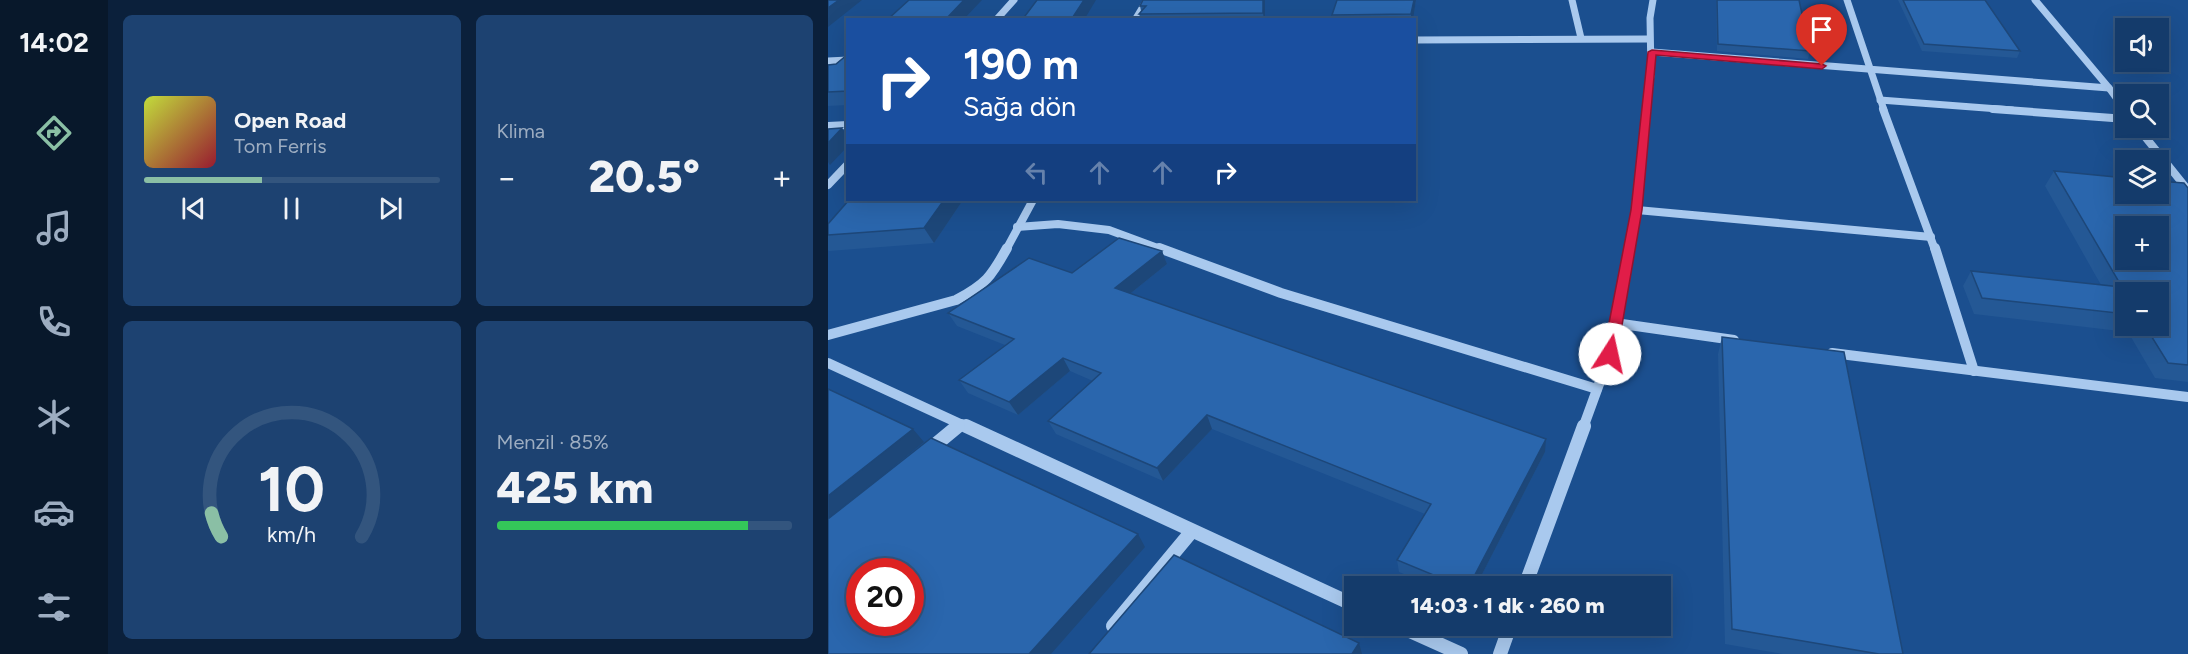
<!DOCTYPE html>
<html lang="tr">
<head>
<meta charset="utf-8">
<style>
  :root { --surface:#143b6b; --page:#1d4271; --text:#f1f3f6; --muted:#9dadc1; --line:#33557e; --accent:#8abfa5 }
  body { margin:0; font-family:Figtree,sans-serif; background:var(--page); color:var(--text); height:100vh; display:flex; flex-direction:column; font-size:22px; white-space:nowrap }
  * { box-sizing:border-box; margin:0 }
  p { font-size:20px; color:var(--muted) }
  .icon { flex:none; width:33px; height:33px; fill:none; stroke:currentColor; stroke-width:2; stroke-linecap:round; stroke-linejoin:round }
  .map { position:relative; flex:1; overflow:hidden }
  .panel { display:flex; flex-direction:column; gap:15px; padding:15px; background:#0b203b; width:720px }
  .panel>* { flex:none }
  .hud { position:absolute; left:18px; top:18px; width:570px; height:183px; border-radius:0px; box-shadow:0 6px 24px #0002,0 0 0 2px var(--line); background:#1a4fa0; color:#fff; overflow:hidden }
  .controls { position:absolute; left:1287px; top:18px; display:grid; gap:12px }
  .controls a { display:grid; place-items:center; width:54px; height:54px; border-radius:0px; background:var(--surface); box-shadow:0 6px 24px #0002,0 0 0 2px var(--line); font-size:30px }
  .speed { position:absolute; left:18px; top:558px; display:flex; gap:12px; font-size:30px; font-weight:700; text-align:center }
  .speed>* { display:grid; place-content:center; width:78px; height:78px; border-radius:50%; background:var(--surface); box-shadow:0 6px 24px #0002,0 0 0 2px var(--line); line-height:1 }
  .speed .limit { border:9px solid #d22; background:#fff; color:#111 }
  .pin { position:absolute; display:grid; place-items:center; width:51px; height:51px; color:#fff; margin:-62px -26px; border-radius:50% 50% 50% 0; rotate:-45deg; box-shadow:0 0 6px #0007 }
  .pin .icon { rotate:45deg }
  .me { position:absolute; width:66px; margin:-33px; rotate:10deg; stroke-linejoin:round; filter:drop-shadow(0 0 4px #0008) }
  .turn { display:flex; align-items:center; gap:21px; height:126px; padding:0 18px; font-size:27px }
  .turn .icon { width:78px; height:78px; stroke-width:2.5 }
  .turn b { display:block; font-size:42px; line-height:51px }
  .lanes { display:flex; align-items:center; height:57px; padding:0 18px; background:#0003; justify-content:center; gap:30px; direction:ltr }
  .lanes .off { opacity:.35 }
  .big { font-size:45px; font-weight:800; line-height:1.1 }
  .panel .tile { flex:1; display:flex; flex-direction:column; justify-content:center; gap:9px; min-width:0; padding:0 21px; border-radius:9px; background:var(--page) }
  .panel .dial { align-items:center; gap:0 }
  .dial svg { height:156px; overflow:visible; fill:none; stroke:var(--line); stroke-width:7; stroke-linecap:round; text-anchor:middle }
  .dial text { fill:var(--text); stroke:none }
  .song { display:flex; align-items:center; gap:18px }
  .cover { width:72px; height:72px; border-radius:9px; background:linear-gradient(135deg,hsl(70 70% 55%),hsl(350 70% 35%)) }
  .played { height:6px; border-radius:3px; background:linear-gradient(90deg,var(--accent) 40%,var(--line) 40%) }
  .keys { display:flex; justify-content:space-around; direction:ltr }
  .heat { display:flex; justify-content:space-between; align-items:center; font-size:33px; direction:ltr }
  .charge { height:9px; border-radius:4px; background:linear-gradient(90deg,#34c759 85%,var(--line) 0) }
  .panel .tiles { flex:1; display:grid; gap:15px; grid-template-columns:repeat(2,1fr) }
  .trip { position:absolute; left:516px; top:576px; width:327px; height:60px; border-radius:0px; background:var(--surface); box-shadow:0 6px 24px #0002,0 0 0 2px var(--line); font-weight:800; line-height:60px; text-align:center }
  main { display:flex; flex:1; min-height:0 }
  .menu { display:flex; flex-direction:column; width:108px; justify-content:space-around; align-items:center; background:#08182b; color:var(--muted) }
  .menu .icon { width:42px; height:42px }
  .menu .selected { color:var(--accent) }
  .menu b { font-size:27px; color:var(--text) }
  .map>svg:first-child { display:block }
</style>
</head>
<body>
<main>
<nav class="menu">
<b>14:02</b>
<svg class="icon selected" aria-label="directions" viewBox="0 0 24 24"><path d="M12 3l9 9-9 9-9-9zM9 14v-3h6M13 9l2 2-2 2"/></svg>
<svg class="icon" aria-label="music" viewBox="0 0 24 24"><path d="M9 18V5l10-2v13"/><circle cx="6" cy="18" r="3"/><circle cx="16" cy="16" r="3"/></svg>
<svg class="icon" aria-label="phone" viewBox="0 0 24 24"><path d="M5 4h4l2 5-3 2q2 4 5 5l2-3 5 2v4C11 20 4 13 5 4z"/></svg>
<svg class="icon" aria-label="climate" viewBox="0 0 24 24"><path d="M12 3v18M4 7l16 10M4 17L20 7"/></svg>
<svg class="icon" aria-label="car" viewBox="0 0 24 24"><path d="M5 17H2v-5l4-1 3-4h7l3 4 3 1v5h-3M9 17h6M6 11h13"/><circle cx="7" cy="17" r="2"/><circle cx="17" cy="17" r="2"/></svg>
<svg class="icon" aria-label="filters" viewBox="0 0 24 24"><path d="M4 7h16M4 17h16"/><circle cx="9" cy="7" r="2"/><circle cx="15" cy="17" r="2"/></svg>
</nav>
<section class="panel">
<div class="tiles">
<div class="tile">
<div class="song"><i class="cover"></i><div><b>Open Road</b><p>Tom Ferris</p></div></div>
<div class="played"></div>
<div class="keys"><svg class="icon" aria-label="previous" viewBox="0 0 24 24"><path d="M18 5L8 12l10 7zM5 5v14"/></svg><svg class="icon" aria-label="pause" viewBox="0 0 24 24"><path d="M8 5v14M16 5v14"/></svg><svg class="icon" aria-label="next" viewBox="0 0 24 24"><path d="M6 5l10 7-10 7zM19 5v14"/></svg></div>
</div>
<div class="tile"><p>Klima</p>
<div class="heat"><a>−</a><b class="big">20.5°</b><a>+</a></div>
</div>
<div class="tile dial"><svg viewBox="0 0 100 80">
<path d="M14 69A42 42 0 1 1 86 69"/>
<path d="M14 69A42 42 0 0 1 9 57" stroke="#8abfa5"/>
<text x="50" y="56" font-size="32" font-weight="700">10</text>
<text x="50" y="72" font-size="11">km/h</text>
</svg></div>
<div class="tile"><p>Menzil · 85%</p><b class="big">425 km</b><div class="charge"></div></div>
</div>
</section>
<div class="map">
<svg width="1360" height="654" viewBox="0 0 1360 654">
  <rect width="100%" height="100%" fill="#1b4f8f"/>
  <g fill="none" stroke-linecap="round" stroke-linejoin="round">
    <g stroke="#a9c9ee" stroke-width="7">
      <path d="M744 0 753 38"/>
      <path d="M1019 0 1056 110"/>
      <path d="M168 20 186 0"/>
      <path d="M307 20 319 0"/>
      <path d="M586 40 821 39"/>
      <path d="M824 52 1281 88 1207 0"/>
      <path d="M0 61 20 60"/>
      <path d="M1281 88 1297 110"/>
      <path d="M1052 100 1184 110"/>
      <path d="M819 110 823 74 822 18 825 0"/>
    </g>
    <g stroke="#a9c9ee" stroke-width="8">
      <path d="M1055 109 1107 250"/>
      <path d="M1165 109 1298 119"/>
      <path d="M1296 109 1298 111"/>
      <path d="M0 126 20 125"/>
      <path d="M1310 128 1360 190"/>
      <path d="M0 185 20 164"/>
      <path d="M809 210 1103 237"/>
      <path d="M189 227 230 224 281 230 335 250"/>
      <path d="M178 250 205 200"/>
      <path d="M802 250 809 210 819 109"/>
    </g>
    <g stroke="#a9c9ee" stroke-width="10">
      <path d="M331 248 453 293 769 389"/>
      <path d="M1107 248 1146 371"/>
      <path d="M787 323 906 340"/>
      <path d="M0 335 128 300C158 284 163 277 179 248"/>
      <path d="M1004 353 1360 397"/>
      <path d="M0 363 141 428"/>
      <path d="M128 428 133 424"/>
      <path d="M755 428 782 354 802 248"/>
    </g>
    <g stroke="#a9c9ee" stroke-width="14">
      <path d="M138 426 526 605"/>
      <path d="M101 450 130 426"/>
      <path d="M697 586 756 426"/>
      <path d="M285 626 364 531"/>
      <path d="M571 626 633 654"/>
      <path d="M672 654 682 626"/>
    </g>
  </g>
  <g fill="#245895" fill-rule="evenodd">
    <path d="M315 0H437V20H313L311 14 313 11 312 6Z"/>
    <path d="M509 0H588L585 20H504V15Z"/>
    <path d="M888 0H971L982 51 980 59 889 51Z"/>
    <path d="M1070 0H1157L1192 51 1189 58 1094 51Z"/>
    <path d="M20 54V105L0 106V65L8 64Z"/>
    <path d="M1226 171 1360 188V382L1327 378 1300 332 1146 314 1135 286 1143 271 1273 285 1217 186ZM1298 292 1330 326H1298Z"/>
    <path d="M21 200H135L106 243 1 251 0 250V224Z"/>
    <path d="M334 251 339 264 303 293 717 452 648 586H605L571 572 569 560 597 514 384 429 335 481 228 434 220 421 265 381 242 371 190 415 140 393 131 380 177 345 129 326 120 313 244 273Z"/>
    <path d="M894 337 1075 654H955L897 644 890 354Z"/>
  </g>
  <g fill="#1d4779">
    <path d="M11 0H34L0 27V8Z"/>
    <path d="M136 0H154L135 20H117Z"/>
    <path d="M256 0H268L256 20H243Z"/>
    <path d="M435 0H437V20H436L435 13Z"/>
    <path d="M586 0H588L585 20H583V14Z"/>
    <path d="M14 128 20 137V146L2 165 0 162V143Z"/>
    <path d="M116 200H135L106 243 96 228Z"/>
    <path d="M334 251 339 264 293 301 287 288Z"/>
    <path d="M235 358 242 371 190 415 181 402Z"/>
    <path d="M379 415 384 429 335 481 329 468Z"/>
    <path d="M85 429 96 442 0 520V496Z"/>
    <path d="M718 439 717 452 648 586H641Z"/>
    <path d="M310 534 317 547 223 654H201Z"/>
    <path d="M531 643 534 654H524Z"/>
  </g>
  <g fill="#2a66ad" stroke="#1d4779" stroke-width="1.5" fill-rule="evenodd">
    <path d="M0 0H11L0 8Z"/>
    <path d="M81 0H136L117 20H59Z"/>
    <path d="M209 0H256L243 20H194Z"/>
    <path d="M315 0H435V13L311 14 318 6H312Z"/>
    <path d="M509 0H586L583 14 504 15Z"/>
    <path d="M889 0H971L982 51 890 44Z"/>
    <path d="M1075 0H1157L1192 51 1096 44Z"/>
    <path d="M20 54V91L0 92V65L8 64Z"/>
    <path d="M14 128 0 143V129Z"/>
    <path d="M1226 171 1298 178V194H1330V181L1356 183 1360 188V365L1340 363 1317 326H1330V292H1298V314L1154 298 1143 271 1294 287ZM1298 226H1330V260H1298Z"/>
    <path d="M21 200H116L96 228 0 235V224Z"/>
    <path d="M291 238 334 251 287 288 718 439 641 586H632L569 560 603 504 379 415 329 468 220 421 273 373 235 358 181 402 131 380 186 339 120 313 201 258 244 273Z"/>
    <path d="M894 337 1016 352 1075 654H1051L904 629Z"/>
    <path d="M0 389 85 429 0 496Z"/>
    <path d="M103 438 310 534 201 654H0V519ZM32 572H82V622H32Z"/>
    <path d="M346 555 531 643 524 654H261Z"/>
  </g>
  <path fill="#e11d48" stroke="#92132f" stroke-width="1.5" d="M824 50 994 64 998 66 994 69 828 55 814 210 789 354 782 359 775 354 803 210 820 52Z"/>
</svg>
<div class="controls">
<a><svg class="icon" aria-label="sound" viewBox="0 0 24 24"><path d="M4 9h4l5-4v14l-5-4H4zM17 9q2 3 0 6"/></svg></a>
<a><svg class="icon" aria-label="search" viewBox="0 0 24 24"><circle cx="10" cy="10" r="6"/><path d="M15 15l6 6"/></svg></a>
<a><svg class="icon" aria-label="layers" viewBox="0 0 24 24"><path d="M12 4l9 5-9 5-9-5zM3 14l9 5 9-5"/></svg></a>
<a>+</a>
<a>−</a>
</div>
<div class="speed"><div class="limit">20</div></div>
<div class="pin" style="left:994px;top:66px;background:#d93025"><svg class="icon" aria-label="arrive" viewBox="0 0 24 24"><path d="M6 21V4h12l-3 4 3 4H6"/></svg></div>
<svg class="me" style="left:782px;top:354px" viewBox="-20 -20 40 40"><circle r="19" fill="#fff"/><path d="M0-13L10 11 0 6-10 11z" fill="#e11d48"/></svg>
<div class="trip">14:03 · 1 dk · 260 m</div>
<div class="hud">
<div class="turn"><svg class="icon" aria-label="right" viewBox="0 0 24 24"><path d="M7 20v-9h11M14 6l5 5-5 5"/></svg><div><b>190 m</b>Sağa dön</div></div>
<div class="lanes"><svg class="icon off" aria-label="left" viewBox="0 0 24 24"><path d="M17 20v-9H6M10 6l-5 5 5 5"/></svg><svg class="icon off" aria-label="ahead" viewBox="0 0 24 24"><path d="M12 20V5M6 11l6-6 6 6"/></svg><svg class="icon off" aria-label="ahead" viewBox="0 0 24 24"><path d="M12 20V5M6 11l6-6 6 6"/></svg><svg class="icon" aria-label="right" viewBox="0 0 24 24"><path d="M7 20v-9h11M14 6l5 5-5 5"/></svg></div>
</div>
</div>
</main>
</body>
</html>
